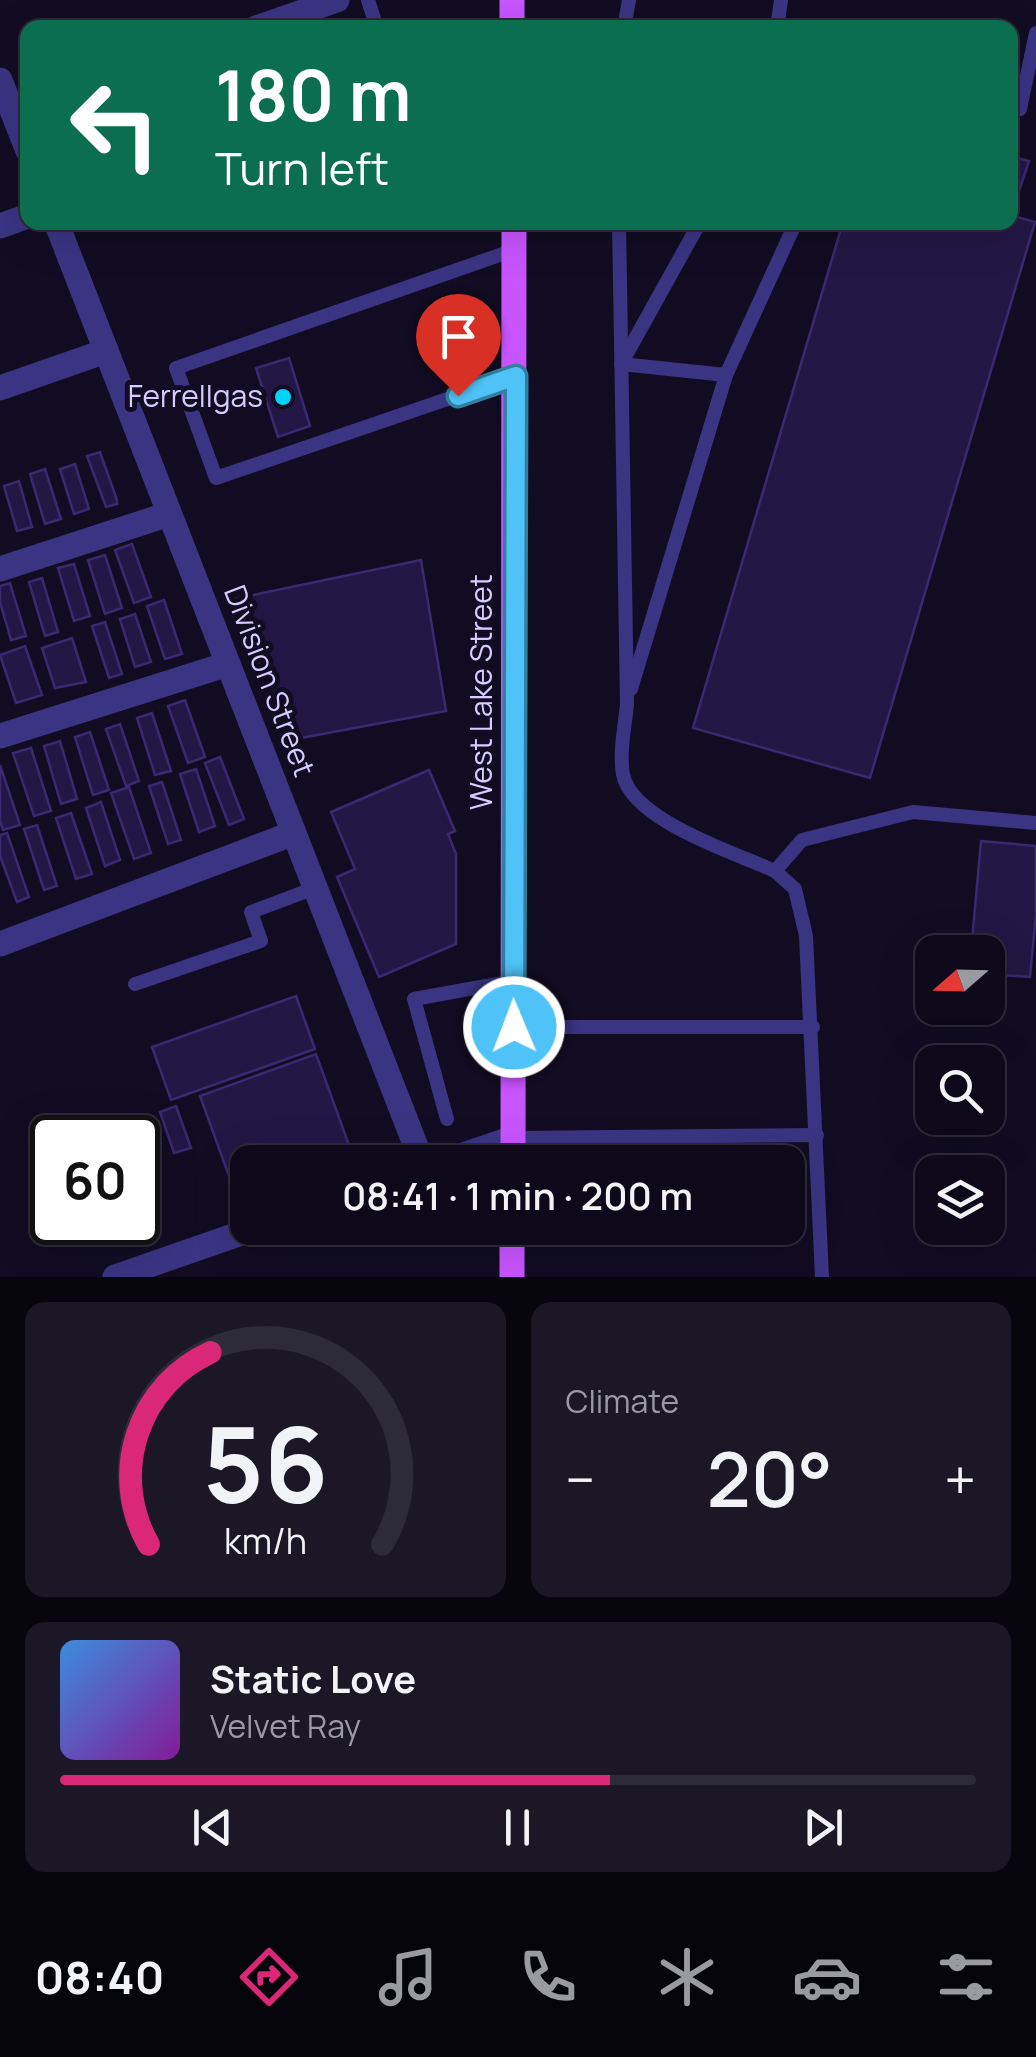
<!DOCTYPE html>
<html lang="en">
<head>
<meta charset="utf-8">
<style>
  :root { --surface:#0d091a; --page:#1b1727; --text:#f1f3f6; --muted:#9a9aa2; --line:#2d2a39; --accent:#db2777 }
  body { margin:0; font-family:Manrope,sans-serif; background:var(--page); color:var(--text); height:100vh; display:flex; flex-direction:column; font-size:38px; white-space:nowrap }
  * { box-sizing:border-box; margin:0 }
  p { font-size:32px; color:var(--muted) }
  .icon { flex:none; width:55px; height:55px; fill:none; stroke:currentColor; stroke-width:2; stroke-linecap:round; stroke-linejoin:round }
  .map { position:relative; height:1277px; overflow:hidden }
  .sheet { display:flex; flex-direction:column; gap:25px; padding:25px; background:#07050e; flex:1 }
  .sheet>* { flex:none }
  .banner { position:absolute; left:20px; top:20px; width:998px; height:210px; border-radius:20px; box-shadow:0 10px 40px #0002,0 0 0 2px var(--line); background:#0b6e4f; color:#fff; overflow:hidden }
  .needle { width:65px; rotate:250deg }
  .tools { position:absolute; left:915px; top:935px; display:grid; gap:20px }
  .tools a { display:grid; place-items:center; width:90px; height:90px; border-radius:20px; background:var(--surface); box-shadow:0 10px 40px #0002,0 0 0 2px var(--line); font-size:50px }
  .speed { position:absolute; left:30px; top:1115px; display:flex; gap:20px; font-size:50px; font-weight:700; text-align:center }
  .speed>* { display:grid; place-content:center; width:130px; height:130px; border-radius:50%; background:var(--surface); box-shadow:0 10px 40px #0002,0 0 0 2px var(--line); line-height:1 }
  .speed .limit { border:5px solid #111; border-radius:15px; background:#fff; color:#111 }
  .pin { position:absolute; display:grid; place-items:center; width:85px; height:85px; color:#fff; margin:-102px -42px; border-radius:50% 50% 50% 0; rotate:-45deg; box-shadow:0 0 10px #0007 }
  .pin .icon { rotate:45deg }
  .me { position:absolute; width:110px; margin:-55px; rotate:359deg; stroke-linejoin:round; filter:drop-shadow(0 0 8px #0008) }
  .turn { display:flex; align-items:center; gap:35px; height:210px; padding:0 30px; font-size:45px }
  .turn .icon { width:130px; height:130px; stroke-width:2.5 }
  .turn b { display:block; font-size:70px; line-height:85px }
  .big { font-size:75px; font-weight:600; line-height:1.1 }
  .sheet .card { flex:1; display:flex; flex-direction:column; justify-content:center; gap:15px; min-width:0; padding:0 35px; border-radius:20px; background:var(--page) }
  .sheet .dial { align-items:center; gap:0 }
  .dial svg { height:260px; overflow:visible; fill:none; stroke:var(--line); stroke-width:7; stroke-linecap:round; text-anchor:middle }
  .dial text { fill:var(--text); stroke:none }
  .song { display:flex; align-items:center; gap:30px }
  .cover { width:120px; height:120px; border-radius:15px; background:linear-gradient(135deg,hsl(210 70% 55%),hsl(290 70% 35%)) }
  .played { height:10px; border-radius:5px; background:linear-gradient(90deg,var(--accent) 60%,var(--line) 60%) }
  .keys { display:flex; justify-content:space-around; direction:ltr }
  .heat { display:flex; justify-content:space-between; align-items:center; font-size:55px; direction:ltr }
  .sheet .tiles { flex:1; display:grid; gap:25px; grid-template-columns:1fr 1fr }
  .card:last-child { grid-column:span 2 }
  .trip { position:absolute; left:230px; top:1145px; width:575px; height:100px; border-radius:20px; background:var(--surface); box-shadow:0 10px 40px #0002,0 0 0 2px var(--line); font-weight:600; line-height:100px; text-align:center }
  .tabs { display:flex; height:160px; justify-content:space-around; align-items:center; background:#05040a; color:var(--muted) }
  .tabs .icon { width:70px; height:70px }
  .tabs .on { color:var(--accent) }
  .tabs b { font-size:45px; color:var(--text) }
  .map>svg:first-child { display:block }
</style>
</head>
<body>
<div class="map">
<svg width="1036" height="1277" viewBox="0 0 1036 1277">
  <rect width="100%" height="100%" fill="#110c22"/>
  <g fill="#221744" stroke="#3a2871" stroke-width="2.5">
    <path d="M1010 156 1029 161 1011 215 1035 222 870 778 693 728 843 222H1010Z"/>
    <path d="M289 358 310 426 278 437 256 368Z"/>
    <path d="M100 452 117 500V504L106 507 87 456Z"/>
    <path d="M75 464 89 509 74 514 60 469Z"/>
    <path d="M45 469 61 519 45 524 30 474Z"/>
    <path d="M19 481 32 527 17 531 4 486Z"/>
    <path d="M132 544 151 597 134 603 115 550Z"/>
    <path d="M105 555 122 608 105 614 88 560Z"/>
    <path d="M421 560 446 711 290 740 234 599Z"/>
    <path d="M74 564 90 616 74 621 58 568Z"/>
    <path d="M42 578 58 632 45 636 29 582Z"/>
    <path d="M10 583 26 636 11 640 0 602V586Z"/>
    <path d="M164 600 182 654 165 659 147 606Z"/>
    <path d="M135 614 151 662 135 667 120 619Z"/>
    <path d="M105 622 122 674 109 678 92 626Z"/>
    <path d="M72 638 86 682 55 688 42 648Z"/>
    <path d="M25 646 42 695 16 703 0 655Z"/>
    <path d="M185 700 205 757 188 763 168 706Z"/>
    <path d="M152 713 171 771 155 775 137 718Z"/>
    <path d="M120 724 139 781 126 786 106 729Z"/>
    <path d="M90 732 109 790 93 795 75 737Z"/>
    <path d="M60 741 77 799 61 804 44 746Z"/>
    <path d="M31 748 51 811 34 816 13 753Z"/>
    <path d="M220 757 244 819 229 825 205 763Z"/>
    <path d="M0 765 20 825 3 830 0 821Z"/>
    <path d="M196 769 215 826 199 832 180 774Z"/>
    <path d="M429 770 455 831 448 834 456 854V944L379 977 337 877 355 869 331 812Z"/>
    <path d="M162 782 181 840 168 844 149 786Z"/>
    <path d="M129 787 151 853 134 859 111 793Z"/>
    <path d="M101 802 120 860 105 866 86 808Z"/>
    <path d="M71 813 92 874 76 879 56 818Z"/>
    <path d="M37 825 57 886 44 890 24 829Z"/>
    <path d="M7 833 29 897 17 902 0 856V835Z"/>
    <path d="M981 841 1036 846V913L1030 977 988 974V952H971Z"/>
    <path d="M296 996 315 1049 171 1100 152 1047Z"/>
    <path d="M316 1054 350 1148 310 1162H248V1185L234 1190 200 1096Z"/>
    <path d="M176 1106 191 1148 174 1153 160 1112Z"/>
  </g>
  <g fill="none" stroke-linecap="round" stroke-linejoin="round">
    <g stroke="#3b3483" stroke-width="14">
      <path d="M368 0 377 28"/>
      <path d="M624 28 629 0"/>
      <path d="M777 28 781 0"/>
      <path d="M1010 106 1020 109 1036 33"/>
      <path d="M619 222 627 704C625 726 619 753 623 774 631 820 735 853 775 871"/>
      <path d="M700 222 621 364 726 375"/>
      <path d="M514 250 176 368 216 478 515 376"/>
      <path d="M631 689 726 375 796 222"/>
      <path d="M135 984 261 941 251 912 315 888"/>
      <path d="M514 1027H813"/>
      <path d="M447 1119 414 999 513 981"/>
      <path d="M513 1138 817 1135"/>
      <path d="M822 1277 806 936 795 889 775 871 802 840 913 812 1036 823"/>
    </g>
    <g stroke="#3b3483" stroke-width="25">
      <path d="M256 28 337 0"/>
      <path d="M0 80 28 151"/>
      <path d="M56 222 422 1162"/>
      <path d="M0 226 28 216"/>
      <path d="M0 388 106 351"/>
      <path d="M0 569 169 514"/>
      <path d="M0 736 228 664"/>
      <path d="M0 944 294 833"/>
      <path d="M442 1162 513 1138"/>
      <path d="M115 1277 256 1228"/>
    </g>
    <g stroke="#c854ff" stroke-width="25">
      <path d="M512 28V0"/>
      <path d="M513 1162 514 222"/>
      <path d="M512 1277V1228"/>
    </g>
  </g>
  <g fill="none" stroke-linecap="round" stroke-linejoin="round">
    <defs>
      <path id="route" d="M458 396 516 376 514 1027"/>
    </defs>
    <use href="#route" stroke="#337fa1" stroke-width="25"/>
    <use href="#route" stroke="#4fc3f7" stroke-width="18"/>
  </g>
  <circle fill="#00d2f8" stroke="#110c22" stroke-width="4" cx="283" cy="397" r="10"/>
  <g text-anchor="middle" stroke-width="10" stroke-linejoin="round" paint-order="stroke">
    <g font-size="30" fill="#d5cdff" stroke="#110c22" text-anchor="end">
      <text x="263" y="407">Ferrellgas</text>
    </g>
    <g font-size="30" fill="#d5cdff" stroke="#110c22">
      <text transform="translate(269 681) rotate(69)" y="10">Division Street</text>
      <text transform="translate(482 692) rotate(-90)" y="10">West Lake Street</text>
    </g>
  </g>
</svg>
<div class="tools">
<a><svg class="needle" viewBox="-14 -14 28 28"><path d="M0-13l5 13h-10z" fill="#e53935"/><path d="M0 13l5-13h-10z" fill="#9a9aa2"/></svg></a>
<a><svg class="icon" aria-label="search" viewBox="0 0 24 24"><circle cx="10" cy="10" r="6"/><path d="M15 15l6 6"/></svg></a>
<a><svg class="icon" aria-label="layers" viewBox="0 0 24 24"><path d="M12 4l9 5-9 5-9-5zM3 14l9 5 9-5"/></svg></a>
</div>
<div class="speed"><div class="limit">60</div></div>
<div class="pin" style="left:458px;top:396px;background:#d93025"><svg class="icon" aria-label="arrive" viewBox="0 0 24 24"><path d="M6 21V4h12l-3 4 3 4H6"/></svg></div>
<svg class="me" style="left:514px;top:1027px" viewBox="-20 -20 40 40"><circle r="17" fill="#4fc3f7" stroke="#fff" stroke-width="3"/><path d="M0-11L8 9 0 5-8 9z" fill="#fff"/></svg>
<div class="trip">08:41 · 1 min · 200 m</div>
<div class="banner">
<div class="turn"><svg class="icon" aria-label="left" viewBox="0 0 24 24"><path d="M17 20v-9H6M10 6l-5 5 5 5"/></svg><div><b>180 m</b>Turn left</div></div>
</div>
</div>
<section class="sheet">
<div class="tiles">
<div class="card dial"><svg viewBox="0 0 100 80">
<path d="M14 69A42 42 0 1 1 86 69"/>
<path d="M14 69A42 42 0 0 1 33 10" stroke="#db2777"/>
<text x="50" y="56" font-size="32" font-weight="700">56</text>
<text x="50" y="72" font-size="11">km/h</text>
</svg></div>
<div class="card"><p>Climate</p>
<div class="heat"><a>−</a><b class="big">20°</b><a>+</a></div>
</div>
<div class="card">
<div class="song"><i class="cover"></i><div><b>Static Love</b><p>Velvet Ray</p></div></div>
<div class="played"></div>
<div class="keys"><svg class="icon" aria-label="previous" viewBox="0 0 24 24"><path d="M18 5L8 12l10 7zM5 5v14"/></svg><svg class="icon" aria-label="pause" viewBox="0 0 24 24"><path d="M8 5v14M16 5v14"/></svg><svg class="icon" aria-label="next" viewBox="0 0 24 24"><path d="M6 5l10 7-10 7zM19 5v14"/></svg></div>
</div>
</div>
</section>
<nav class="tabs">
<b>08:40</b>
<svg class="icon on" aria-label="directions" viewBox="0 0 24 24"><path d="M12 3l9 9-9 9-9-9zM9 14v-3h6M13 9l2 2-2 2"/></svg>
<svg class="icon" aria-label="music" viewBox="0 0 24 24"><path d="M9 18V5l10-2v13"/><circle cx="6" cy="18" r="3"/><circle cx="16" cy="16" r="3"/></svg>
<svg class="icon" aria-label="phone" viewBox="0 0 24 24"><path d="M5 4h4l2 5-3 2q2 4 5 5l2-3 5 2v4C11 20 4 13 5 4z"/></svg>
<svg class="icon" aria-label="climate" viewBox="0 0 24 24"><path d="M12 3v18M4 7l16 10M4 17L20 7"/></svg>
<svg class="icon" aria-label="car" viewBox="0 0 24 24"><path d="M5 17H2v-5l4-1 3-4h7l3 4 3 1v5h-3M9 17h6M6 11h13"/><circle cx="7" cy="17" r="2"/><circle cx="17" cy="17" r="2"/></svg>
<svg class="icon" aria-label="filters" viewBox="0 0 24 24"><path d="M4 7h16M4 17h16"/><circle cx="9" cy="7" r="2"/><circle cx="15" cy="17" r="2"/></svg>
</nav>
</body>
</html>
